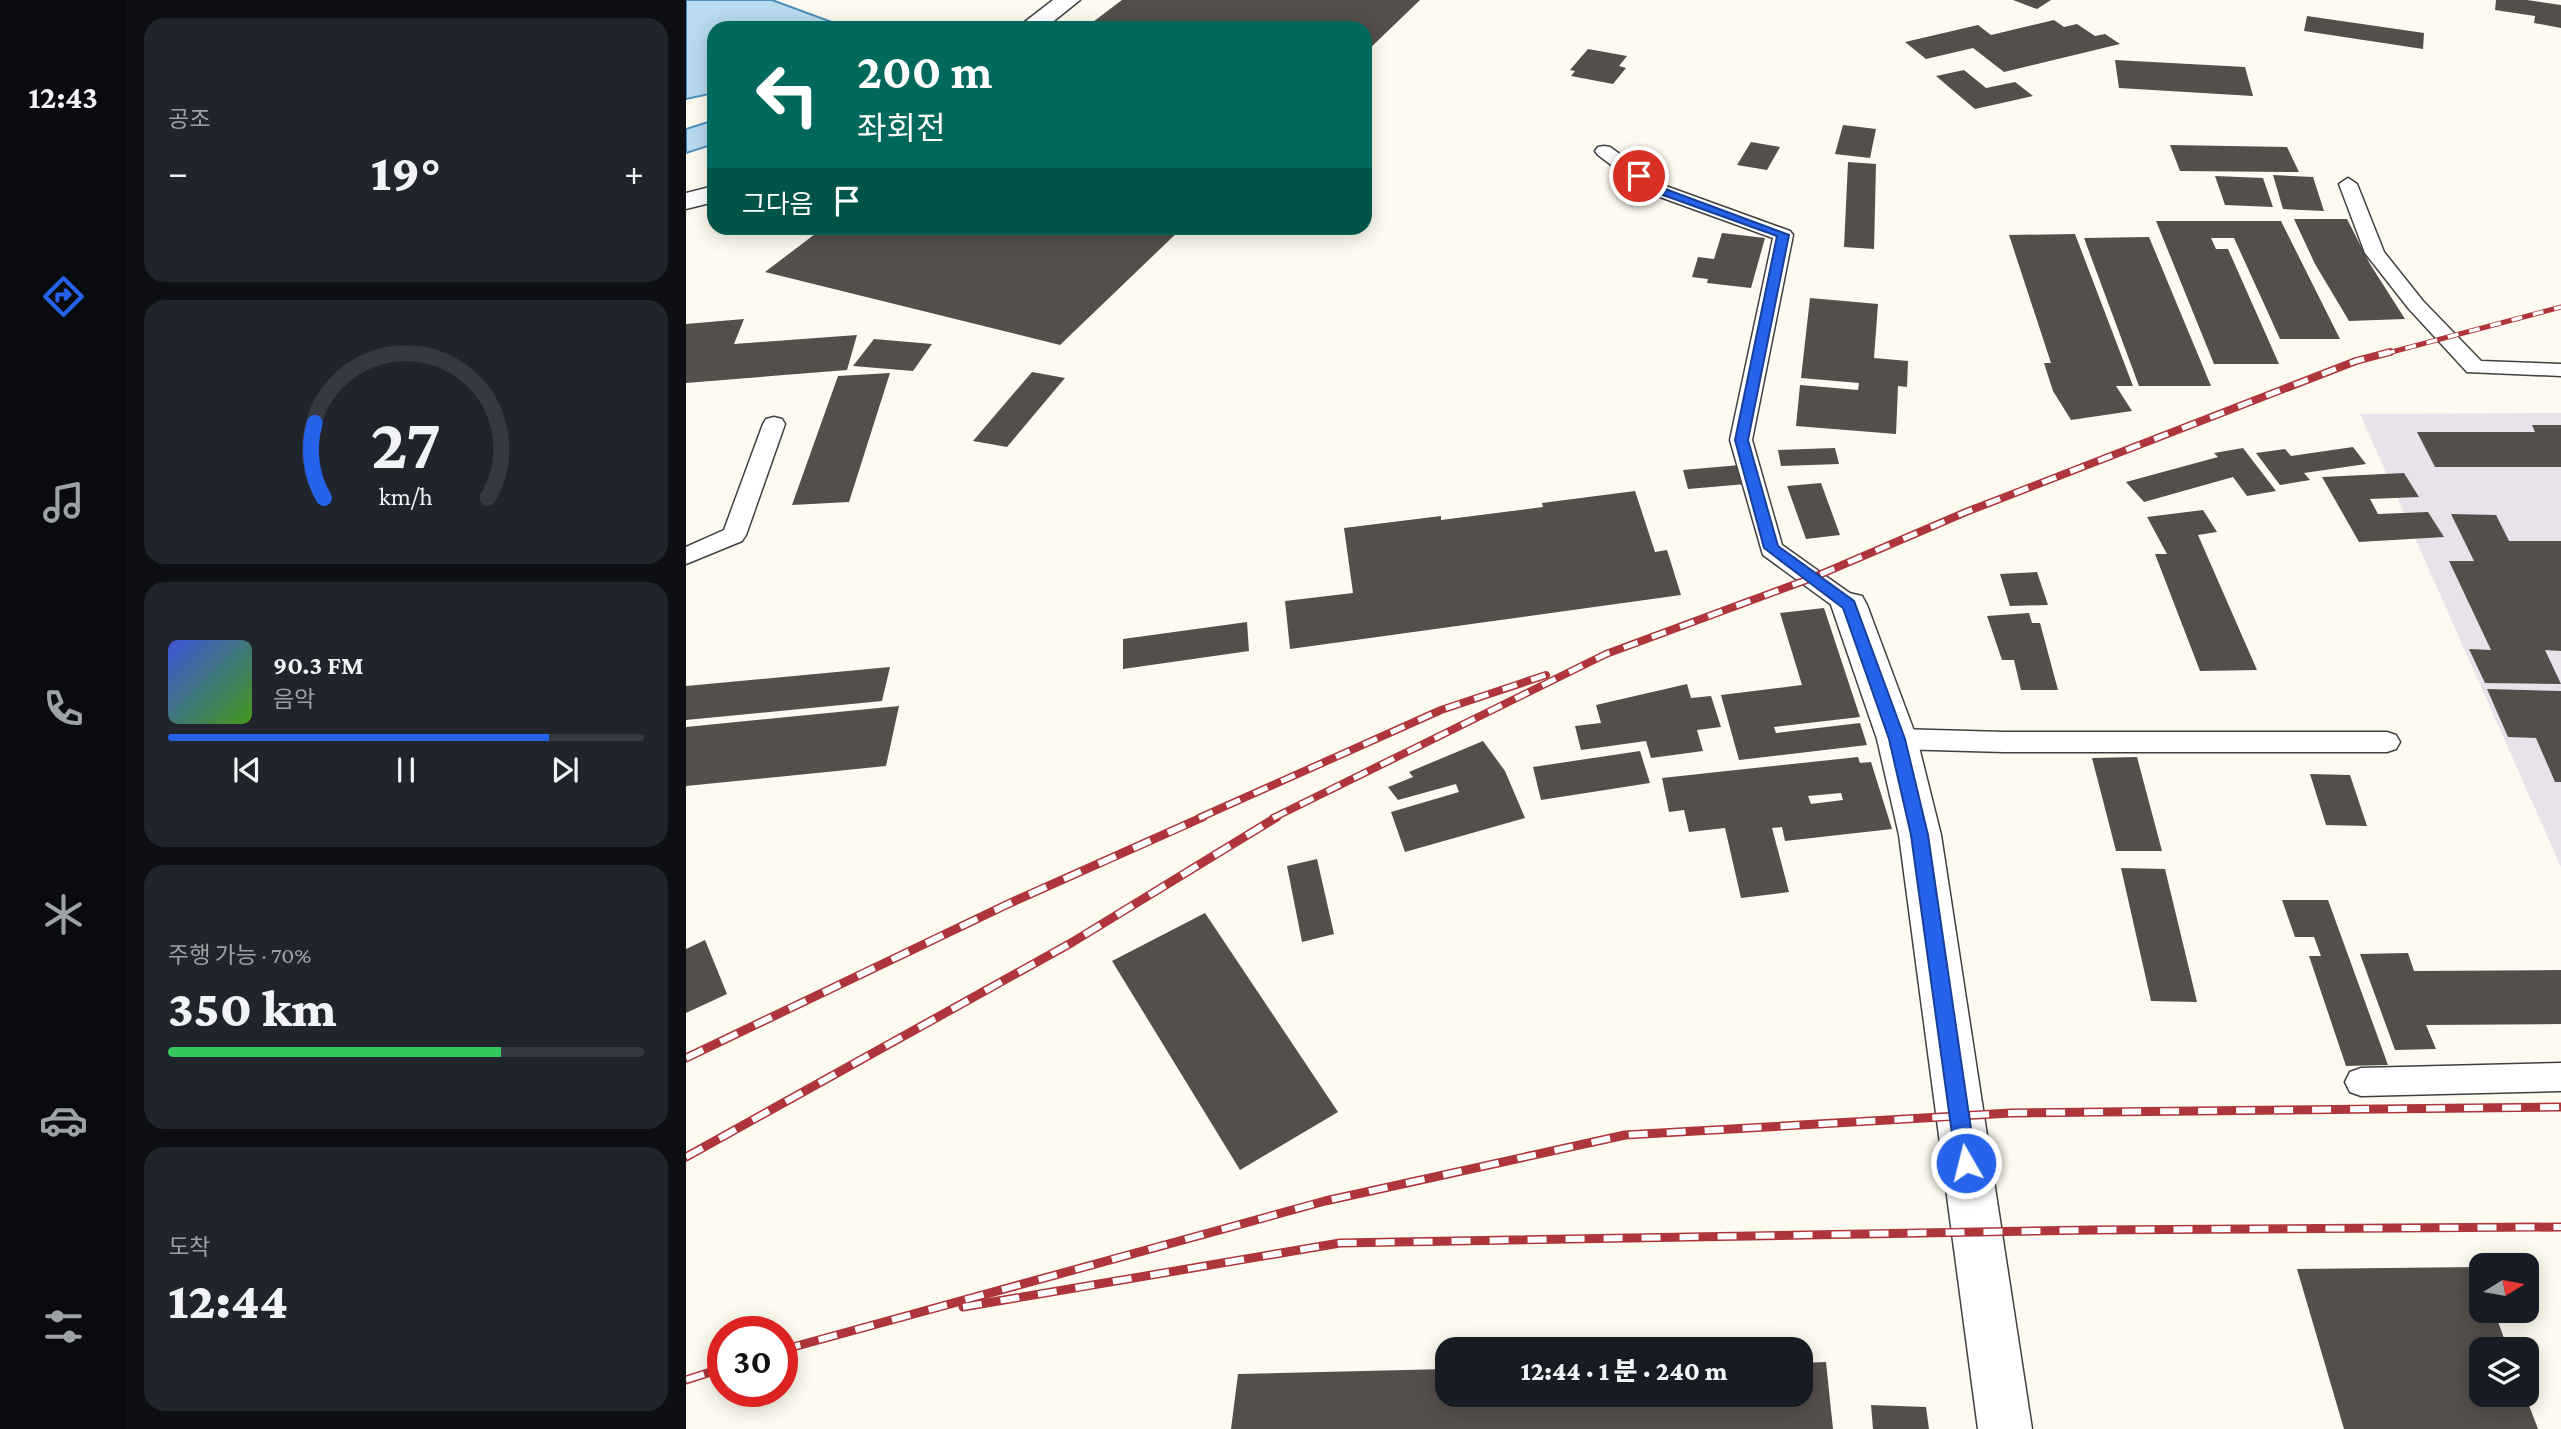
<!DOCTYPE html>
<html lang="ko">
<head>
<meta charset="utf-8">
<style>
  :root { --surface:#171b24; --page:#20242c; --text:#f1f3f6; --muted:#9ea1a6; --line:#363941; --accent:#2563eb }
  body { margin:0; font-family:"Crimson Pro","Noto Sans KR",serif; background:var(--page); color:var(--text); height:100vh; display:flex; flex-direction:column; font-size:26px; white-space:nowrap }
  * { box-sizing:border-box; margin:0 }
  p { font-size:23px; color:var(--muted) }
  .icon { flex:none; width:38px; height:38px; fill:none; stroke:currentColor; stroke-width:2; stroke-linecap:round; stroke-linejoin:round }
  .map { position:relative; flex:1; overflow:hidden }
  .details { display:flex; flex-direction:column; gap:18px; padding:18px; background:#0d0f14; width:560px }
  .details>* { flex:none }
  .banner { position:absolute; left:21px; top:21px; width:665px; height:214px; border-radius:21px; box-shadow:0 4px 18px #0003; background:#00695c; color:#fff; overflow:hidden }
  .needle { width:46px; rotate:79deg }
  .controls { position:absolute; left:1783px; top:1253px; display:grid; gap:14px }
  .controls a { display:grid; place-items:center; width:70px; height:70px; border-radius:14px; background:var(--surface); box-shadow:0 4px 18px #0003; font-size:35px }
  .speed { position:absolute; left:21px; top:1316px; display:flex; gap:14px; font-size:35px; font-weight:700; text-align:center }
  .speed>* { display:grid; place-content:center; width:91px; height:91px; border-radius:50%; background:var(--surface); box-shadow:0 4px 18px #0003; line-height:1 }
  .speed .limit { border:10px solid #d22; background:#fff; color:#111 }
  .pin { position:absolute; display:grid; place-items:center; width:60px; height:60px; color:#fff; margin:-30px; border:4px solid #fff; border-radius:50%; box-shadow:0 2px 7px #0007 }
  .me { position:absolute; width:77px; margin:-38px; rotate:352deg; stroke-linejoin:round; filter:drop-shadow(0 0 5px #0008) }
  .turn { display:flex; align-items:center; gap:24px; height:147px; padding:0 35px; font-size:32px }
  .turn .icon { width:91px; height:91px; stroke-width:2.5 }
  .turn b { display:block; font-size:49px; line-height:60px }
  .then { display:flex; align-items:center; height:66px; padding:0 35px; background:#0003; gap:14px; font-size:26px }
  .big { font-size:52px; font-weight:800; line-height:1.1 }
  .details .widget { flex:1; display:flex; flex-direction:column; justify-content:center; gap:10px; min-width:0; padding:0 24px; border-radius:21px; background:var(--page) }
  .details .dial { align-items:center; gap:0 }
  .dial svg { height:182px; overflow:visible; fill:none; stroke:var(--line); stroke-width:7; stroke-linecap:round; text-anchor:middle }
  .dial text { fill:var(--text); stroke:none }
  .song { display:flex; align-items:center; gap:21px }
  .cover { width:84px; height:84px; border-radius:10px; background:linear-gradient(135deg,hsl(230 70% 55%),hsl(100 70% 35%)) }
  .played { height:7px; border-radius:4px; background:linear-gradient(90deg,var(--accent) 80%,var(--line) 80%) }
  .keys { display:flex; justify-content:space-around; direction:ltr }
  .heat { display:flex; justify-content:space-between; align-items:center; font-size:38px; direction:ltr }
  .charge { height:10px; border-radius:5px; background:linear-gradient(90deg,#34c759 70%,var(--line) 0) }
  .trip { position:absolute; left:749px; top:1337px; width:378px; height:70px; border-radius:21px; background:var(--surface); box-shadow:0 4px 18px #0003; font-weight:800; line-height:70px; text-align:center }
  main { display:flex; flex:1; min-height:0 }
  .tabs { display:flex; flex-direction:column; width:126px; justify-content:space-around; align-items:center; background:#090b0e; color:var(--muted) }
  .tabs .icon { width:49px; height:49px }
  .tabs .active { color:var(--accent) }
  .tabs b { font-size:32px; color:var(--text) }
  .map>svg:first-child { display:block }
</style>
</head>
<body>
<main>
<nav class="tabs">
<b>12:43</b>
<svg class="icon active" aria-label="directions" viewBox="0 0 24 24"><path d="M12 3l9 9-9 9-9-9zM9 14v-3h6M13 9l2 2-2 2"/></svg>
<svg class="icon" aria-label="music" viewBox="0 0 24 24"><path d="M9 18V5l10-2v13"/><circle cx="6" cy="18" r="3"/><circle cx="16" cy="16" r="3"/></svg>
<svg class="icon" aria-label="phone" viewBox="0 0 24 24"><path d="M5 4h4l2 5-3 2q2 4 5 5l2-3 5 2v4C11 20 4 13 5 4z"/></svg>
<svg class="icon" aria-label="climate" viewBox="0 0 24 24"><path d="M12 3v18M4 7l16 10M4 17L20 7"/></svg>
<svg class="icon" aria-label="car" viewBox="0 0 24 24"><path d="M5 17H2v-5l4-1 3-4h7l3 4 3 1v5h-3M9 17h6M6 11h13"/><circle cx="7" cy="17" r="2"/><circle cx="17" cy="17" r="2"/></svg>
<svg class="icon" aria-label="filters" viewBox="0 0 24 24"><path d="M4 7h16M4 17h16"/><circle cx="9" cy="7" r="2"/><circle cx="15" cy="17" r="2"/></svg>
</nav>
<section class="details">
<div class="widget"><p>공조</p>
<div class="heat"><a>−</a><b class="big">19°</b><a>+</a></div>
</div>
<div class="widget dial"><svg viewBox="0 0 100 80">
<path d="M14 69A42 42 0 1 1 86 69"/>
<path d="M14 69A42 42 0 0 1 10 36" stroke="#2563eb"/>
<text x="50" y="56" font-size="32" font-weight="700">27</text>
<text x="50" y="72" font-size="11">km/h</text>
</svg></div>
<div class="widget">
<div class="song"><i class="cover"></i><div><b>90.3 FM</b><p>음악</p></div></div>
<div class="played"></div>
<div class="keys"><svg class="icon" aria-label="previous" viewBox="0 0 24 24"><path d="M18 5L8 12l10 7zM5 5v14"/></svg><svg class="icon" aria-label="pause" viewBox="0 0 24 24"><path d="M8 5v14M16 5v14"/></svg><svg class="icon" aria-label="next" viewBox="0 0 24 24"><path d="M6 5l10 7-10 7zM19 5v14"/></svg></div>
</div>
<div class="widget"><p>주행 가능 · 70%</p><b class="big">350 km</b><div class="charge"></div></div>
<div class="widget"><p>도착</p><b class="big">12:44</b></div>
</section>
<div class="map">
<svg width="1875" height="1429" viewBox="0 0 1875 1429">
  <rect width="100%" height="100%" fill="#fdfaef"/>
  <path fill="#eae2eb" d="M1875 413V867L1674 414Z"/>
  <g fill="#b9dbef" stroke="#498fbe" stroke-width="2">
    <path d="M0 0H86L162 28H28V93L0 99Z"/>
    <path d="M28 120V144L0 153V129Z"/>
  </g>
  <g fill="#554f4b" fill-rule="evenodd">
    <path d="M436 0H734L679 53V28H399Z"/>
    <path d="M1327 0H1365L1351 9Z"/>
    <path d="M1810 0H1841L1875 5V28L1848 23 1849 16 1809 10Z"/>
    <path d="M1621 16 1738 33 1737 49 1618 31Z"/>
    <path d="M1368 20 1378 27 1391 24 1409 36 1419 34 1434 44 1318 72 1287 48 1240 59 1219 42 1292 25 1305 35Z"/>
    <path d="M902 49 941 56 933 66 940 68 927 84 885 76 889 71 884 70Z"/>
    <path d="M1429 60 1559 67 1567 96 1433 88Z"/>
    <path d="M1278 70 1300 88 1329 82 1347 96 1289 109 1250 76Z"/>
    <path d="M1157 125 1190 129 1184 158 1149 154Z"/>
    <path d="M1065 142 1094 147 1081 170 1051 165Z"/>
    <path d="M1484 145 1601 147 1613 172 1494 171Z"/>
    <path d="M1162 162 1190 164 1188 249 1158 247Z"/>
    <path d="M1587 175 1627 177 1638 211 1597 209Z"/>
    <path d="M1529 176 1577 178 1587 207 1539 205Z"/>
    <path d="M1608 219H1661L1684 264 1719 319 1663 321 1629 264Z"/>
    <path d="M1470 221H1595L1654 339H1594L1548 238H1525L1530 249H1542L1593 364H1528Z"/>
    <path d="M137 228H496L374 345 79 272Z"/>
    <path d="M1036 233 1079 238 1065 288 1021 283 1022 279 1006 277 1012 257 1028 259Z"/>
    <path d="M1389 234 1447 386H1430L1446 411 1385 420 1367 391 1358 363H1365L1323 235Z"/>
    <path d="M1463 237 1525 386H1453L1398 238Z"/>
    <path d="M1124 298 1192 304 1188 358 1222 361 1221 387 1212 386 1210 434 1110 426 1114 385 1172 390 1173 383 1115 378Z"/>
    <path d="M58 319 48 344 171 335 161 370 0 383V324Z"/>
    <path d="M188 339 246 344 227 371 167 366Z"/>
    <path d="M346 372 379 378 321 447 287 441Z"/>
    <path d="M204 373 163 502 106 505 152 376Z"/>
    <path d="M1846 425H1875V467H1749L1731 432H1849Z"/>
    <path d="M1667 447 1680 464 1618 473 1624 480 1594 485 1570 453 1599 449 1605 456Z"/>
    <path d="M1149 448 1153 464 1095 466 1092 450Z"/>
    <path d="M1557 448 1590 491 1561 496 1547 477 1458 502 1440 482 1532 457 1528 453Z"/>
    <path d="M1054 465 1060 484 1002 489 997 470Z"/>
    <path d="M1718 473 1733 497 1684 499 1692 514 1742 512 1758 537 1673 542 1636 477Z"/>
    <path d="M1135 483 1154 535 1120 539 1101 486Z"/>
    <path d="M949 491 969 552 981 550 995 595 604 649 599 601 667 593 658 528 755 516V520L857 507 856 503Z"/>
    <path d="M1517 510 1531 532 1512 535 1571 670 1514 671 1469 554H1481L1461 517Z"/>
    <path d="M1765 514 1810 515 1823 541H1875V651L1859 650 1875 684 1799 683 1783 649 1805 650 1763 561H1788Z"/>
    <path d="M1351 572 1362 605 1324 606 1314 574Z"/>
    <path d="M1138 608 1174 717 1088 727 1090 733 1174 723 1181 745 1053 760 1035 695 1116 685 1094 613Z"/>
    <path d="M1343 613 1346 623H1354L1372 690H1335L1328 660H1316L1301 616Z"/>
    <path d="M561 622 563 651 437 669V639Z"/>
    <path d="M204 667 196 701 0 720V686Z"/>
    <path d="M1001 684 1005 698 1025 696 1035 727 1011 730 1017 751 965 758 960 741 895 750 889 726 915 723 910 705Z"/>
    <path d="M1801 689 1875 691V782H1869L1850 738 1822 737Z"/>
    <path d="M213 706 200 766 0 786V727Z"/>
    <path d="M797 741 819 771 839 818 719 852 705 812 773 792 770 784 712 800 702 787 727 777 723 772Z"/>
    <path d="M954 751 964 783 855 800 847 767Z"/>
    <path d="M1172 757 1174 763 1185 762 1206 829 1099 841 1096 827 1086 828 1103 892 1055 898 1039 828 1003 832 998 810 983 812 976 778ZM1155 793 1157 800 1125 804 1122 796Z"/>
    <path d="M1451 757 1476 851H1430L1406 758Z"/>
    <path d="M1624 774 1664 775 1681 826 1640 825Z"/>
    <path d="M631 859 648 934 616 942 601 866Z"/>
    <path d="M1435 868 1479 869 1511 1002 1465 1001Z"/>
    <path d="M1596 900H1642L1702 1065 1660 1066 1623 956H1635L1628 937H1609Z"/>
    <path d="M519 913 652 1112 554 1170 426 961Z"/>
    <path d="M19 940 41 994 0 1013V949Z"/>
    <path d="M1722 953 1728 971 1875 970V1024L1740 1025 1750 1049 1709 1050 1674 954Z"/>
    <path d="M1792 1267 1796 1276V1311H1808L1822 1349H1796V1395H1839L1852 1429H1658L1611 1269Z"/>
    <path d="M1140 1362 1147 1429H545L552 1374 761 1369V1395H1115V1363Z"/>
    <path d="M1185 1405 1240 1407 1243 1429H1187Z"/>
  </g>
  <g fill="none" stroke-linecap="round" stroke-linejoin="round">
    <defs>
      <g id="service">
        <path d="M918 146 924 147 977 185 1104 231 1107 235 1066 440 1096 545 1172 599 1175 605 1172 611 1163 613 1154 611 1077 555 1044 440 1087 238 963 193 912 155 909 151 912 147Z"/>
        <path d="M1662 178 1671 184 1698 252 1737 301 1795 361 1875 364V376L1781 372 1723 309 1679 253 1653 184Z"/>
        <path d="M88 417 96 419 99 424 60 535 56 541 0 564V547L38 530 77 424 80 419Z"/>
        <path d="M1211 729 1318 732H1701L1710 735 1714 742 1710 749 1701 752H1318L1211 749 1202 746 1198 739 1202 732Z"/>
        <path d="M1875 1063V1091L1675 1096 1664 1092 1659 1082 1664 1072 1675 1068Z"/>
      </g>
      <path id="minor" d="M1163 593 1176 596 1181 605 1231 739 1255 835 1346 1429H1292L1213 835 1191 739 1145 605 1150 596Z"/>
      <g id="tertiary">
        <path d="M367 0H394L359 28H331Z"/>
        <path d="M28 186V202L0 209V193Z"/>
      </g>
    </defs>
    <use href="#service" stroke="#404040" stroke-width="3"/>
    <use href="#minor" stroke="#404040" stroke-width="3"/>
    <use href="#tertiary" stroke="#404040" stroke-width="3"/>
    <use href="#service" fill="#fff" fill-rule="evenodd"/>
    <use href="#minor" fill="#fff" fill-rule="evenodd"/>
    <use href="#tertiary" fill="#fff" fill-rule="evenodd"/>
    <defs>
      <path id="rail-far2" d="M1698 354 1875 307"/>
      <g id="rail-far1">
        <path d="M513 818 755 710 860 675"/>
        <path d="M587 818 920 654 1126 578 1280 512 1670 361 1704 352"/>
      </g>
      <g id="rail">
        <path d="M0 1058 322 904 517 817"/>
        <path d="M0 1157 385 943 591 817"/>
        <path d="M277 1307 654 1243 1406 1230 1875 1227"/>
        <path d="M96 1350 639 1201 939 1135 1325 1113 1875 1107"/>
        <path d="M0 1380 37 1368"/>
      </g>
    </defs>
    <use href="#rail-far2" stroke="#ad353b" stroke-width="5"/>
    <use href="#rail-far1" stroke="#ad353b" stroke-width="8"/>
    <use href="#rail" stroke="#ad353b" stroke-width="9"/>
    <use href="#rail-far2" stroke="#fff" stroke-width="3.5" stroke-dasharray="11" stroke-linecap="butt"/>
    <use href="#rail-far1" stroke="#fff" stroke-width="5" stroke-dasharray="15" stroke-linecap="butt"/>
    <use href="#rail" stroke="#fff" stroke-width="6" stroke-dasharray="19" stroke-linecap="butt"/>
  </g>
  <path fill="#2563eb" stroke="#184099" stroke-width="2" d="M949 174H956L974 187 1103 235 1062 440 1092 546 1168 601 1219 739 1242 835 1290 1163 1287 1169 1280 1172 1273 1169 1270 1163 1225 835 1203 739 1157 608 1078 548 1049 440 1091 236 966 191 949 179Z"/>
</svg>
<div class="controls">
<a><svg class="needle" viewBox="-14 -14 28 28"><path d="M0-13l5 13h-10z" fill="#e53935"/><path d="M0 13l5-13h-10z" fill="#9ea1a6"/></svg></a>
<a><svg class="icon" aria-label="layers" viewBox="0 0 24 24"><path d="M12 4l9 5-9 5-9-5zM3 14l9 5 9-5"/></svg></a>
</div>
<div class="speed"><div class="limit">30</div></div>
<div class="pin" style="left:953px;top:176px;background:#d93025"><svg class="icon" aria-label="arrive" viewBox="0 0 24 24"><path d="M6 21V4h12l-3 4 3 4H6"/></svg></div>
<svg class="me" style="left:1280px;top:1163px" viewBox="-20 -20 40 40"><circle r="17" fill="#2563eb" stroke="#fff" stroke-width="3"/><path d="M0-11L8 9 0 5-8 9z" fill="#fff"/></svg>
<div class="trip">12:44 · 1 분 · 240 m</div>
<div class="banner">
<div class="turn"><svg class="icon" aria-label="left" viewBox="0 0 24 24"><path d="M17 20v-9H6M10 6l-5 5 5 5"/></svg><div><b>200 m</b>좌회전</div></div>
<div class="then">그다음<svg class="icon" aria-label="arrive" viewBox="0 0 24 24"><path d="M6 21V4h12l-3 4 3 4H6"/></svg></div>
</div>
</div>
</main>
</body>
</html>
